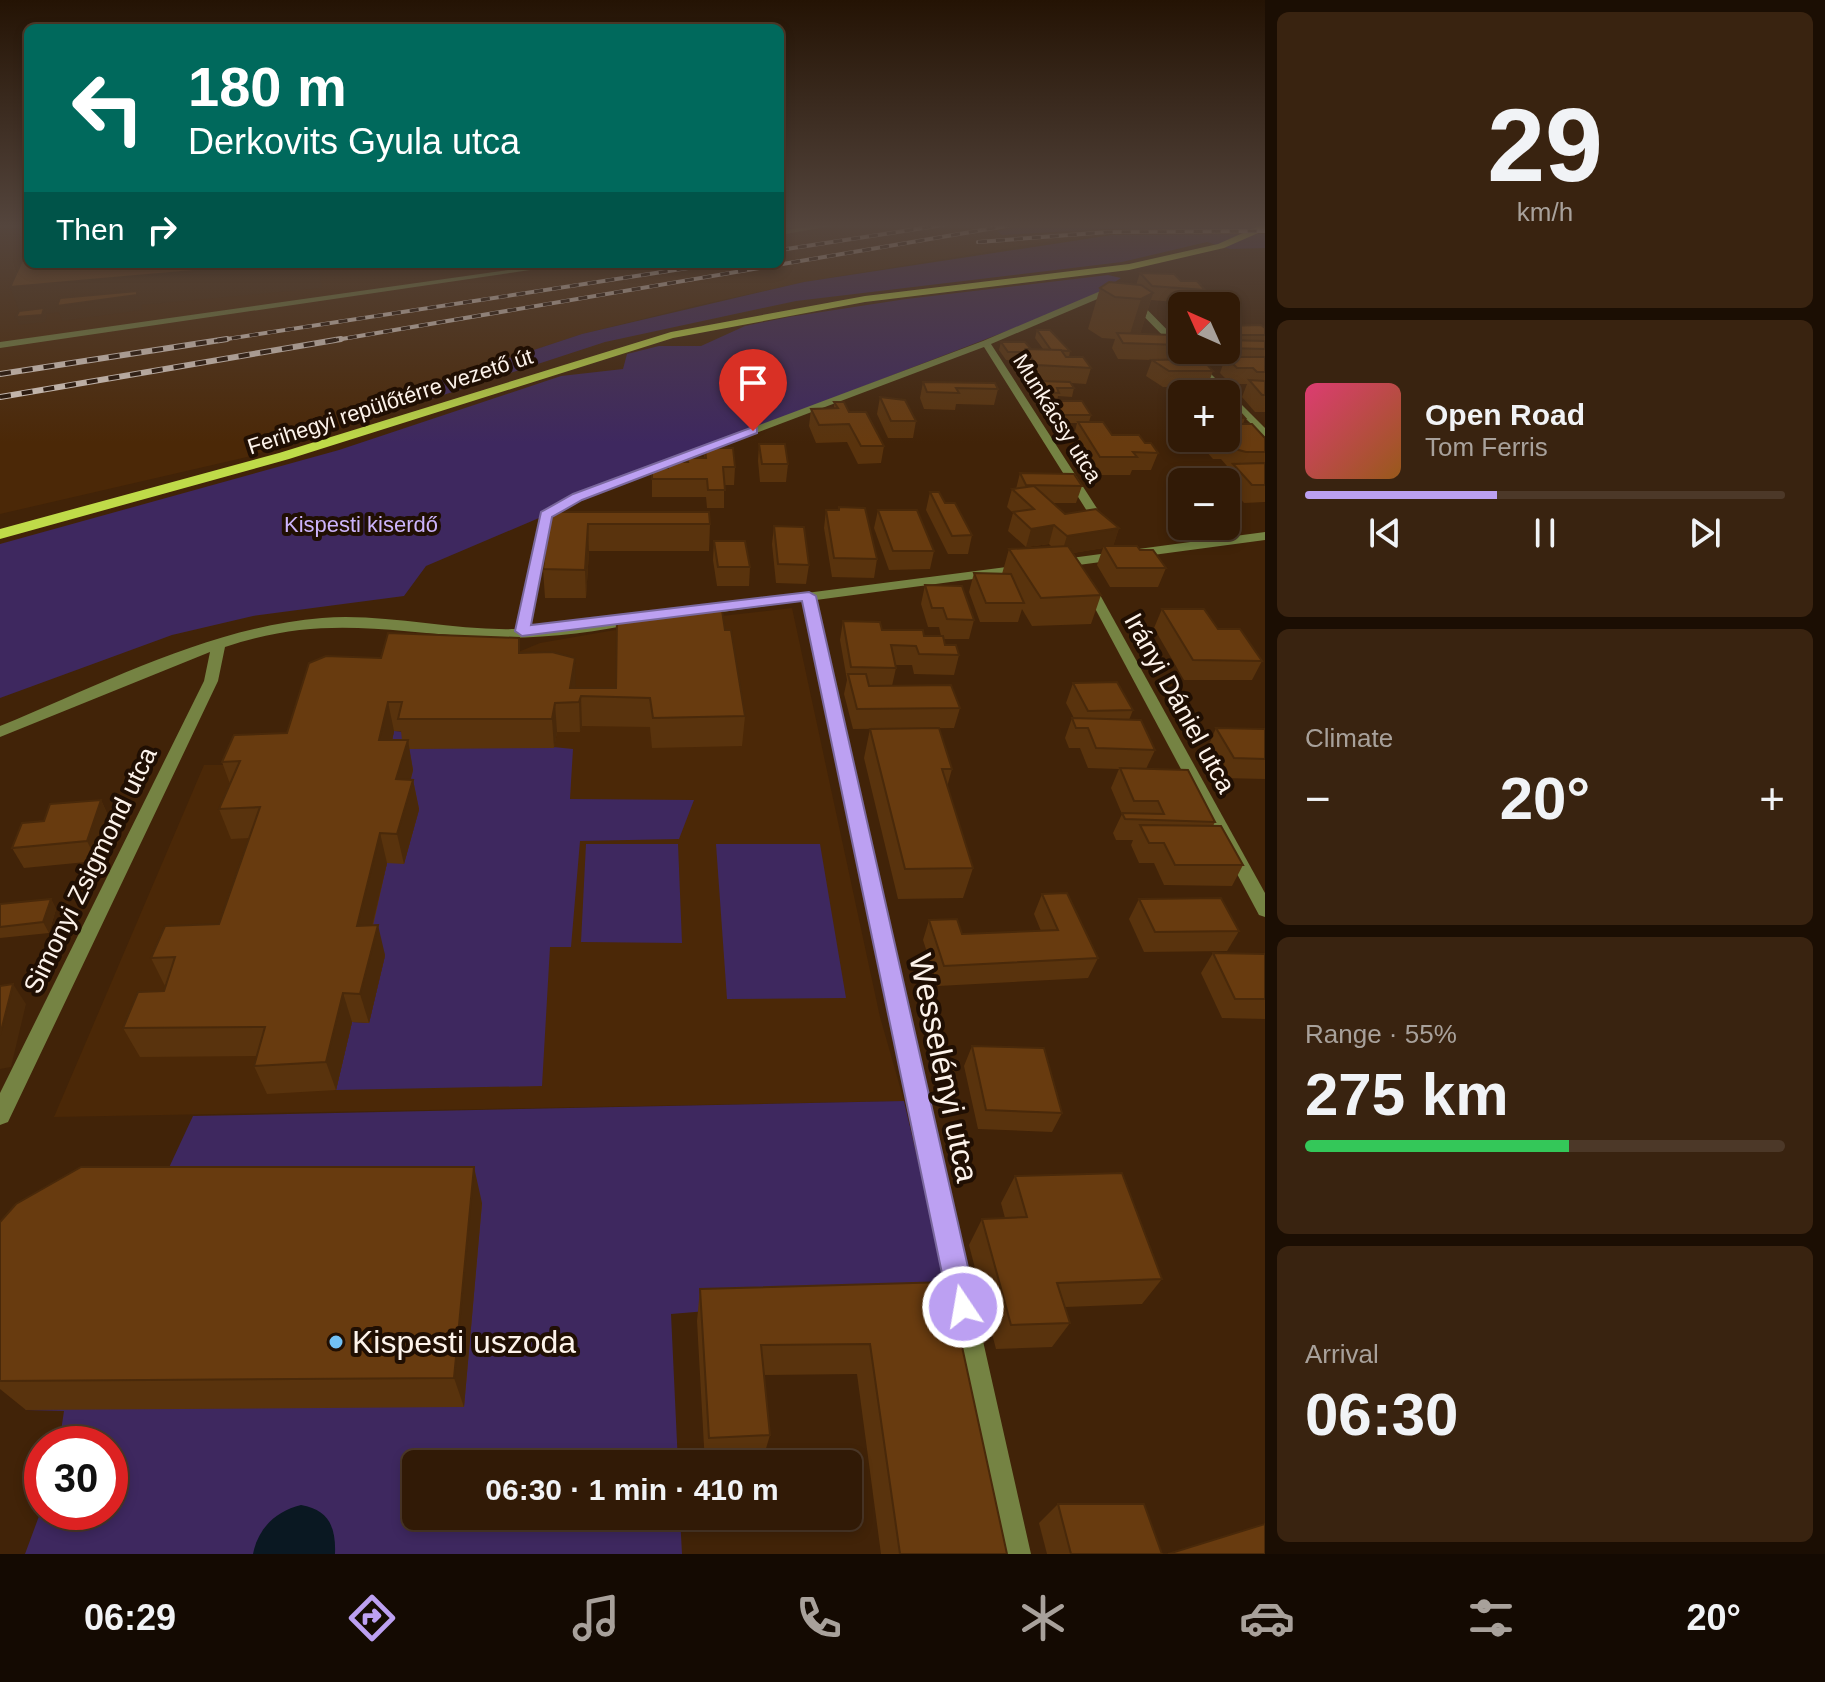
<!DOCTYPE html>
<html lang="en">
<head>
<meta charset="utf-8">
<style>
  :root { --surface:#311a06; --page:#392310; --text:#f1f3f6; --muted:#a8a19b; --line:#4c3828; --accent:#bca0f2 }
  body { margin:0; font-family:Arial,sans-serif; background:var(--page); color:var(--text); height:100vh; display:flex; flex-direction:column; font-size:30px; white-space:nowrap }
  * { box-sizing:border-box; margin:0 }
  p { font-size:26px; color:var(--muted) }
  .icon { flex:none; width:44px; height:44px; fill:none; stroke:currentColor; stroke-width:2; stroke-linecap:round; stroke-linejoin:round }
  .map { position:relative; flex:1; overflow:hidden }
  .drawer { display:flex; flex-direction:column; gap:12px; padding:12px; background:#1b0e03; width:560px }
  .drawer>* { flex:none }
  .hud { position:absolute; left:24px; top:24px; width:760px; height:244px; border-radius:12px; box-shadow:0 4px 12px #0003,0 0 0 2px var(--line); background:#00695c; color:#fff; overflow:hidden }
  .needle { width:52px; rotate:315deg }
  .fabs { position:absolute; left:1168px; top:292px; display:grid; gap:16px }
  .fabs a { display:grid; place-items:center; width:72px; height:72px; border-radius:12px; background:var(--surface); box-shadow:0 4px 12px #0003,0 0 0 2px var(--line); font-size:40px }
  .speed { position:absolute; left:24px; top:1426px; display:flex; gap:16px; font-size:40px; font-weight:700; text-align:center }
  .speed>* { display:grid; place-content:center; width:104px; height:104px; border-radius:50%; background:var(--surface); box-shadow:0 4px 12px #0003,0 0 0 2px var(--line); line-height:1 }
  .speed .limit { border:12px solid #d22; background:#fff; color:#111 }
  .pin { position:absolute; display:grid; place-items:center; width:68px; height:68px; color:#fff; margin:-82px -34px; border-radius:50% 50% 50% 0; rotate:-45deg; box-shadow:0 0 8px #0007 }
  .pin .icon { rotate:45deg }
  .me { position:absolute; width:88px; margin:-44px; rotate:348deg; stroke-linejoin:round; filter:drop-shadow(0 0 6px #0008) }
  .turn { display:flex; align-items:center; gap:28px; height:168px; padding:0 32px; font-size:36px }
  .turn .icon { width:104px; height:104px; stroke-width:2.5 }
  .turn b { display:block; font-size:56px; line-height:68px }
  .then { display:flex; align-items:center; height:76px; padding:0 32px; background:#0003; gap:16px; font-size:30px }
  .big { font-size:60px; font-weight:700; line-height:1.1 }
  .drawer .tile { flex:1; display:flex; flex-direction:column; justify-content:center; gap:12px; min-width:0; padding:0 28px; border-radius:12px; background:var(--page) }
  .drawer .dial { align-items:center; gap:0 }
  .dial b { font-size:104px; line-height:1 }
  .song { display:flex; align-items:center; gap:24px }
  .cover { width:96px; height:96px; border-radius:12px; background:linear-gradient(135deg,hsl(340 70% 55%),hsl(30 70% 35%)) }
  .played { height:8px; border-radius:4px; background:linear-gradient(90deg,var(--accent) 40%,var(--line) 40%) }
  .keys { display:flex; justify-content:space-around; direction:ltr }
  .heat { display:flex; justify-content:space-between; align-items:center; font-size:44px; direction:ltr }
  .charge { height:12px; border-radius:6px; background:linear-gradient(90deg,#34c759 55%,var(--line) 0) }
  .trip { position:absolute; left:402px; top:1450px; width:460px; height:80px; border-radius:12px; background:var(--surface); box-shadow:0 4px 12px #0003,0 0 0 2px var(--line); font-weight:700; line-height:80px; text-align:center }
  .tab-bar { display:flex; height:128px; justify-content:space-around; align-items:center; background:#140a02; color:var(--muted) }
  .tab-bar .icon { width:56px; height:56px }
  .tab-bar .selected { color:var(--accent) }
  .tab-bar b { font-size:36px; color:var(--text) }
  main { display:flex; flex:1; min-height:0 }
  .map>svg:first-child { display:block }
</style>
</head>
<body>
<main>
<div class="map">
<svg width="1265" height="1554" viewBox="0 0 1265 1554">
  <rect width="100%" height="100%" fill="#412308"/>
  <g fill="#4b2807">
    <path d="M0 225H28V264H780V225H1032L998 231 1002 235 1196 228 1265 229V234L1112 235 1053 241 804 282 690 307 582 334 413 390 425 401 247 457 0 514Z"/>
    <path d="M792 608 880 1017 904 1101 54 1117 204 765H244L540 643 650 624Z"/>
  </g>
  <g fill="#3e285f">
    <path d="M1032 225H1265V229H1101L1002 235 997 231Z"/>
    <path d="M1265 234V248L1230 249 1207 242 1122 262 796 301 605 342 425 401 412 390 582 334 804 282 1112 235Z"/>
    <path d="M1108 275 1121 278 1087 300 577 497 546 515 426 566 404 596 253 616 172 635 0 698V544L339 450 561 376 623 369 627 354 659 346H701L745 326 789 317 906 299Z"/>
    <path d="M394 731 573 749 570 799 694 800 679 839 580 841 571 947H550L542 1086 336 1090 352 1022 369 1023 385 956H365L387 863H404L419 810 386 770Z"/>
    <path d="M586 844H678L682 943 581 942Z"/>
    <path d="M716 844H820L846 998 727 999Z"/>
    <path d="M904 1101 948 1291 671 1314 678 1464H416V1516H680L682 1554H25L42 1508V1512H110V1444H59L64 1411 26 1410 0 1370 153 1202 193 1116Z"/>
  </g>
  <path fill="#0a1822" d="M301 1505C329 1510 336 1527 335 1554H253C258 1528 276 1511 301 1505Z"/>
  <g fill="none" stroke-linecap="round" stroke-linejoin="round">
    <g fill="#758343" fill-rule="evenodd">
      <path d="M817 225H837L780 235V231Z"/>
      <path d="M551 264H571L0 348V342Z"/>
      <path d="M1110 287 1127 289 1182 345V350H1187L1265 428V437L1226 400V394H1220L1121 293 1114 292 991 344 1109 527 1107 530H1099L1097 527 984 347 581 499 552 517 529 628 637 615 642 616V622C590 634 531 640 478 637 382 631 320 615 225 647L218 681 8 1122 0 1125V1093L204 681 210 652 0 737V726C103 684 209 627 322 618 386 613 451 631 516 629L540 515 573 495 983 341Z"/>
      <path d="M1265 532V540L1056 568 1050 564 1056 560Z"/>
      <path d="M1022 565 1028 569 1026 572 816 600 1031 1554H1003L804 601 684 617 677 613 684 609Z"/>
      <path d="M1088 580 1094 584 1265 893V917L1259 915 1082 584Z"/>
    </g>
    <path fill="#bfdb49" fill-rule="evenodd" d="M1261 225H1265V230L1224 248 1129 270 865 302 673 338 289 459 0 539V529L279 453 671 332 865 296 1129 264 1218 244Z"/>
    <defs>
      <g id="rail-far1">
        <path d="M978 242 1108 232 1265 231"/>
        <path d="M780 250 943 225"/>
        <path d="M214 341 714 264"/>
        <path d="M330 341 1012 225"/>
      </g>
      <g id="rail">
        <path d="M0 374 227 339"/>
        <path d="M0 397 341 339"/>
      </g>
    </defs>
    <use href="#rail-far1" stroke="#e3d6cc" stroke-width="4"/>
    <use href="#rail" stroke="#e3d6cc" stroke-width="6"/>
    <use href="#rail-far1" stroke="#200f03" stroke-width="3" stroke-dasharray="9" stroke-linecap="butt"/>
    <use href="#rail" stroke="#200f03" stroke-width="4" stroke-dasharray="11" stroke-linecap="butt"/>
  </g>
  <g fill="#59330d" fill-rule="evenodd">
    <path d="M1140 273 1181 281 1205 290 1200 304 1151 300 1140 334 1179 345 1174 360 1213 371 1207 387H1163L1146 376 1152 360 1118 359 1112 348 1115 339 1102 338 1088 329 1100 288 1136 285Z"/>
    <path d="M1226 320 1232 325 1265 328V412H1255L1242 397 1247 384H1231L1220 373 1223 364H1210L1203 356 1205 350H1226Z"/>
    <path d="M1037 330 1070 351 1069 357 1091 368 1086 384 1071 383 1074 388 1072 397 1058 396 1057 401 1091 415 1089 422 1112 435 1145 443 1158 453 1151 470H1132L1130 475H1094L1073 439 1077 423H1061L1053 409 1055 401H1043L1036 389 1038 382 1032 381 1022 365 1023 360H1006L999 350 1001 342 1031 349H1043L1035 338Z"/>
    <path d="M923 382 998 389 994 405 956 404 955 410 924 409 920 398Z"/>
    <path d="M880 397 916 421 913 438H888L877 414Z"/>
    <path d="M834 402 849 412 884 446 881 463 858 464 847 442 816 443 809 426 811 409H834Z"/>
    <path d="M1226 407 1245 418 1243 424 1265 438V502L1244 503 1226 481 1231 468 1227 466 1221 459H1213L1206 451 1211 438H1226Z"/>
    <path d="M759 444 788 464 786 482H760L758 461Z"/>
    <path d="M705 448 735 467 734 485H724V508H707L706 497H652V468H668L704 458Z"/>
    <path d="M1020 473 1082 486 1076 503H1053L1065 514 1119 528 1113 546 1140 550 1166 568 1158 587H1110L1097 565 1103 548 1073 553 1101 595 1091 624 1032 626 1022 609 1018 622H980L969 592 974 573 1002 574 1009 549 1052 547 1049 544 1026 547 1008 531 1013 513 1007 507 1012 489H1016Z"/>
    <path d="M930 492 945 503 972 535 968 554H948L926 510Z"/>
    <path d="M839 507 877 559 874 578 832 577 824 528 826 510H838Z"/>
    <path d="M878 510 934 551 930 569 889 570 874 528Z"/>
    <path d="M550 512 710 524 709 551H589L586 598H545L543 569Z"/>
    <path d="M774 526 809 565 806 584 776 583 772 544Z"/>
    <path d="M714 541 750 567 749 586H717L713 560Z"/>
    <path d="M925 585 974 620 969 639H944L945 645 959 655 954 675 914 674 912 665H895L896 668 892 686 960 708 954 728 853 729 844 694 847 680 840 640 843 621 882 630 924 636H941L939 627H928L921 604Z"/>
    <path d="M1162 609 1262 661 1252 680H1184L1154 628Z"/>
    <path d="M725 630 745 716 742 746 652 748 650 727 582 726 580 732H557L554 748 409 749 413 770 411 779 413 780 419 809 404 864 387 863 373 926 385 955 369 1023 352 1022 336 1090 267 1094 254 1066 257 1056 140 1057 123 1028 164 991 165 986 151 958 219 924 250 838 231 839 219 809 230 784 222 762 287 733 381 658 521 653 576 688H616ZM394 731H401L402 740H392Z"/>
    <path d="M1073 683 1133 710 1129 720 1155 750 1146 769 1215 822 1213 826 1243 865 1232 886 1164 885 1154 863H1139L1131 845 1133 840H1116L1113 833 1122 814 1111 788 1119 769 1088 768 1080 748H1069L1065 738 1072 718H1074L1066 703Z"/>
    <path d="M1216 728 1265 729V779L1223 778 1207 749Z"/>
    <path d="M870 729 952 769 947 787 973 868 963 898 898 899 864 758Z"/>
    <path d="M101 800 110 820 97 861 24 868 12 848 44 821Z"/>
    <path d="M1042 894 1098 958 1088 978 938 986 923 940 929 920 962 934 1041 931 1034 914Z"/>
    <path d="M51 899 56 909 49 933 0 938V904Z"/>
    <path d="M1139 899 1239 931 1227 951 1144 952 1129 919Z"/>
    <path d="M1213 953 1265 954V1019L1222 1018 1201 973Z"/>
    <path d="M972 1046 1062 1113 1052 1132 978 1129 964 1066Z"/>
    <path d="M1015 1176 1162 1279 1142 1304 1065 1307 1070 1323 1052 1347 996 1349 969 1245 982 1219 1005 1218 1001 1203Z"/>
    <path d="M482 1203 464 1407 26 1410 0 1389V1222Z"/>
    <path d="M948 1282 1007 1554H881L857 1374 764 1375 770 1435 762 1462 705 1464 697 1321 700 1289Z"/>
    <path d="M1058 1504 1162 1554H1047L1039 1523Z"/>
  </g>
  <g fill="#49290a">
    <path d="M274 264H318L322 288 141 305 142 310 62 321 59 312 46 314 47 316 45 322 19 325 16 317 21 316 10 287Z"/>
    <path d="M369 264H432L370 270Z"/>
    <path d="M1153 293 1140 334 1128 340 1141 299Z"/>
    <path d="M588 524 589 551 586 598 585 570Z"/>
    <path d="M1054 525 1049 544 1026 547 1031 529Z"/>
    <path d="M1119 528 1113 547 1104 546 1103 548 1061 555 1067 536Z"/>
    <path d="M575 658 576 688H570Z"/>
    <path d="M581 696 582 726 580 732 579 702Z"/>
    <path d="M388 702 394 731 386 770 379 740Z"/>
    <path d="M555 703 557 732 554 748 552 719Z"/>
    <path d="M408 740 413 770 403 809 396 779Z"/>
    <path d="M413 780 419 809 404 864 397 834Z"/>
    <path d="M101 800 110 820 97 861 87 841Z"/>
    <path d="M380 833 387 863 365 956 357 926Z"/>
    <path d="M51 899 56 909 49 933 43 922Z"/>
    <path d="M378 925 385 955 369 1023 360 994Z"/>
    <path d="M13 984 26 1004 11 1067 0 1069V1035Z"/>
    <path d="M343 993 352 1022 336 1090 326 1062Z"/>
    <path d="M474 1167 482 1203 464 1407 454 1378Z"/>
  </g>
  <g fill="#683b0f" stroke="#49290a" stroke-width="2">
    <path d="M22 261H28V264H274L10 287Z"/>
    <path d="M1140 273 1174 274 1181 281H1197L1205 290 1152 286Z"/>
    <path d="M1109 282 1141 285 1153 293 1141 299 1115 297 1100 288Z"/>
    <path d="M137 291V295L57 306 60 298Z"/>
    <path d="M44 308 42 315 16 317 19 311Z"/>
    <path d="M1261 325 1265 328V335H1237L1232 331H1226V326Z"/>
    <path d="M1037 330H1050L1070 351 1051 350Z"/>
    <path d="M1117 333 1172 335 1179 345 1123 343Z"/>
    <path d="M1226 340 1265 341V349L1226 348Z"/>
    <path d="M1001 342H1025L1031 349H1026L1025 352H1008Z"/>
    <path d="M1026 349 1061 350 1066 357H1083L1091 368 1036 365Z"/>
    <path d="M1226 357H1265V372H1257L1253 368H1237Z"/>
    <path d="M1202 359 1213 371H1169L1152 360Z"/>
    <path d="M1249 380 1265 381V395H1262Z"/>
    <path d="M1039 381 1070 382 1074 388H1057L1059 393 1045 392Z"/>
    <path d="M923 382 995 383 998 389 956 388 959 393 927 392Z"/>
    <path d="M880 397 905 400 916 421H891Z"/>
    <path d="M1055 401H1082L1091 415H1063Z"/>
    <path d="M834 402H844L849 412H866L884 446H861L849 424 819 425 811 409 838 408Z"/>
    <path d="M1226 407 1228 409H1237L1245 418 1226 416Z"/>
    <path d="M1078 422H1103L1112 435H1139L1145 443H1151L1158 453 1133 452 1137 457H1100Z"/>
    <path d="M1226 424H1252L1265 438V452H1246L1235 449 1228 442H1220L1217 438H1226V433H1233Z"/>
    <path d="M759 444H785L788 464H762Z"/>
    <path d="M705 448H733L735 467H723L725 490H708L707 479H652V468H668V462H688L687 458H706Z"/>
    <path d="M1265 463V485H1252L1233 464Z"/>
    <path d="M1020 473 1074 474 1082 486 1026 485Z"/>
    <path d="M1034 486 1065 514 1096 509 1119 528 1067 536 1054 525 1031 529 1013 512 1034 509 1012 489Z"/>
    <path d="M930 492H939L945 503H955L972 535 952 536Z"/>
    <path d="M839 507 865 508 877 559 834 558 826 510H839Z"/>
    <path d="M878 510H917L934 551H893Z"/>
    <path d="M550 512H709L710 524H588L585 570 543 569Z"/>
    <path d="M774 526 804 527 809 565 778 564Z"/>
    <path d="M714 541H745L750 567H718Z"/>
    <path d="M1068 546 1101 595 1041 598 1009 549Z"/>
    <path d="M1104 546H1137L1140 550H1153L1166 568H1117Z"/>
    <path d="M974 573 1011 574 1024 603H986Z"/>
    <path d="M925 585 962 586 974 620 947 619 943 608H932Z"/>
    <path d="M1162 609H1204L1218 629H1240L1262 661 1193 660Z"/>
    <path d="M722 610 725 630H731L745 716 653 718 650 698 581 696 579 702 555 703 552 719H398L402 702H388L379 740H408L396 779 413 780 397 834 380 833 357 926 378 925 360 994 343 993 326 1062 254 1066 265 1027 123 1028 138 992 164 991 175 957 151 958 165 926 219 924 260 807 219 809 240 761 222 762 234 735 287 733 309 663 326 656 381 658 388 633 519 638V653L552 652 575 658 570 688H616L617 617 644 616 645 611Z"/>
    <path d="M843 621 880 622 882 630H923L924 636H943L945 645H956L959 655 919 654 916 646 891 645 896 668 851 667Z"/>
    <path d="M848 674H866L869 686 951 685 960 708 857 709Z"/>
    <path d="M1117 682 1133 710 1088 711 1073 683Z"/>
    <path d="M1072 718 1141 720 1155 750 1096 748 1088 728H1076Z"/>
    <path d="M939 728 952 769H942L973 868 905 869 870 729Z"/>
    <path d="M1216 728 1265 729V759L1234 758Z"/>
    <path d="M1120 768 1188 770 1215 822 1125 819 1122 813 1164 814 1158 801H1134Z"/>
    <path d="M101 800 87 841 12 848 22 823 44 821 50 804Z"/>
    <path d="M1140 825 1221 826 1243 865H1175L1164 843H1149Z"/>
    <path d="M1067 893 1098 958 944 966 929 920 957 919 962 934 1058 930 1042 894Z"/>
    <path d="M1221 898 1239 931 1155 932 1139 899Z"/>
    <path d="M51 899 43 922 0 927V904Z"/>
    <path d="M1213 953 1265 954V999H1235Z"/>
    <path d="M13 984 0 1035V986Z"/>
    <path d="M972 1046 1044 1048 1062 1113 986 1110Z"/>
    <path d="M81 1167H474L454 1378 0 1381V1222L16 1204Z"/>
    <path d="M1122 1173 1162 1279 1057 1283 1070 1323 1011 1325 982 1219 1027 1217 1015 1176Z"/>
    <path d="M948 1282 1007 1554H900L870 1344 761 1345 770 1435 709 1438 700 1289Z"/>
    <path d="M1058 1504H1144L1162 1554H1071Z"/>
    <path d="M1265 1524V1554H1168Z"/>
  </g>
  <linearGradient id="sky" x2="0" y2="1"><stop stop-color="#241304"/><stop offset="0.51" stop-color="#54453d"/><stop offset="1" stop-color="#54453d" stop-opacity="0"/></linearGradient>
  <rect width="1265" height="443" fill="url(#sky)"/>
  <path fill="#bca0f2" stroke="#7a689d" stroke-width="2" d="M753 427 757 428V433L582 500 552 517 531 625 809 592 816 596 977 1307 973 1317 963 1321 954 1317 949 1307 802 601 522 636 515 631 541 512 573 494Z"/>
  <circle fill="#72c1f5" stroke="#200f03" stroke-width="3" cx="336" cy="1342" r="8"/>
  <g text-anchor="middle" stroke-width="8" stroke-linejoin="round" paint-order="stroke">
    <g font-size="22" fill="#fdf3eb" stroke="#200f03">
      <text transform="translate(390 401) rotate(-18)" y="8">Ferihegyi repülőtérre vezető út</text>
      <text transform="translate(1058 418) rotate(58)" y="8">Munkácsy utca</text>
    </g>
    <g font-size="22" fill="#ccb4fb" stroke="#200f03">
      <text x="361" y="532">Kispesti kiserdő</text>
    </g>
    <g font-size="26" fill="#fdf3eb" stroke="#200f03">
      <text transform="translate(1180 703) rotate(61)" y="9">Irányi Dániel utca</text>
      <text transform="translate(90 870) rotate(-64)" y="9">Simonyi Zsigmond utca</text>
    </g>
    <g font-size="32" fill="#fdf3eb" stroke="#200f03">
      <text transform="translate(944 1068) rotate(78)" y="11">Wesselényi utca</text>
    </g>
    <g font-size="32" fill="#fdf3eb" stroke="#200f03" text-anchor="start">
      <text x="352" y="1353">Kispesti uszoda</text>
    </g>
  </g>
</svg>
<div class="fabs">
<a><svg class="needle" viewBox="-14 -14 28 28"><path d="M0-13l5 13h-10z" fill="#e53935"/><path d="M0 13l5-13h-10z" fill="#a8a19b"/></svg></a>
<a>+</a>
<a>−</a>
</div>
<div class="speed"><div class="limit">30</div></div>
<div class="pin" style="left:753px;top:431px;background:#d93025"><svg class="icon" aria-label="arrive" viewBox="0 0 24 24"><path d="M6 21V4h12l-3 4 3 4H6"/></svg></div>
<svg class="me" style="left:963px;top:1307px" viewBox="-20 -20 40 40"><circle r="17" fill="#bca0f2" stroke="#fff" stroke-width="3"/><path d="M0-11L8 9 0 5-8 9z" fill="#fff"/></svg>
<div class="trip">06:30 · 1 min · 410 m</div>
<div class="hud">
<div class="turn"><svg class="icon" aria-label="left" viewBox="0 0 24 24"><path d="M17 20v-9H6M10 6l-5 5 5 5"/></svg><div><b>180 m</b>Derkovits Gyula utca</div></div>
<div class="then">Then<svg class="icon" aria-label="right" viewBox="0 0 24 24"><path d="M7 20v-9h11M14 6l5 5-5 5"/></svg></div>
</div>
</div>
<section class="drawer">
<div class="tile dial"><b>29</b><p>km/h</p></div>
<div class="tile">
<div class="song"><i class="cover"></i><div><b>Open Road</b><p>Tom Ferris</p></div></div>
<div class="played"></div>
<div class="keys"><svg class="icon" aria-label="previous" viewBox="0 0 24 24"><path d="M18 5L8 12l10 7zM5 5v14"/></svg><svg class="icon" aria-label="pause" viewBox="0 0 24 24"><path d="M8 5v14M16 5v14"/></svg><svg class="icon" aria-label="next" viewBox="0 0 24 24"><path d="M6 5l10 7-10 7zM19 5v14"/></svg></div>
</div>
<div class="tile"><p>Climate</p>
<div class="heat"><a>−</a><b class="big">20°</b><a>+</a></div>
</div>
<div class="tile"><p>Range · 55%</p><b class="big">275 km</b><div class="charge"></div></div>
<div class="tile"><p>Arrival</p><b class="big">06:30</b></div>
</section>
</main>
<nav class="tab-bar">
<b>06:29</b>
<svg class="icon selected" aria-label="directions" viewBox="0 0 24 24"><path d="M12 3l9 9-9 9-9-9zM9 14v-3h6M13 9l2 2-2 2"/></svg>
<svg class="icon" aria-label="music" viewBox="0 0 24 24"><path d="M9 18V5l10-2v13"/><circle cx="6" cy="18" r="3"/><circle cx="16" cy="16" r="3"/></svg>
<svg class="icon" aria-label="phone" viewBox="0 0 24 24"><path d="M5 4h4l2 5-3 2q2 4 5 5l2-3 5 2v4C11 20 4 13 5 4z"/></svg>
<svg class="icon" aria-label="climate" viewBox="0 0 24 24"><path d="M12 3v18M4 7l16 10M4 17L20 7"/></svg>
<svg class="icon" aria-label="car" viewBox="0 0 24 24"><path d="M5 17H2v-5l4-1 3-4h7l3 4 3 1v5h-3M9 17h6M6 11h13"/><circle cx="7" cy="17" r="2"/><circle cx="17" cy="17" r="2"/></svg>
<svg class="icon" aria-label="filters" viewBox="0 0 24 24"><path d="M4 7h16M4 17h16"/><circle cx="9" cy="7" r="2"/><circle cx="15" cy="17" r="2"/></svg>
<b>20°</b>
</nav>
</body>
</html>
